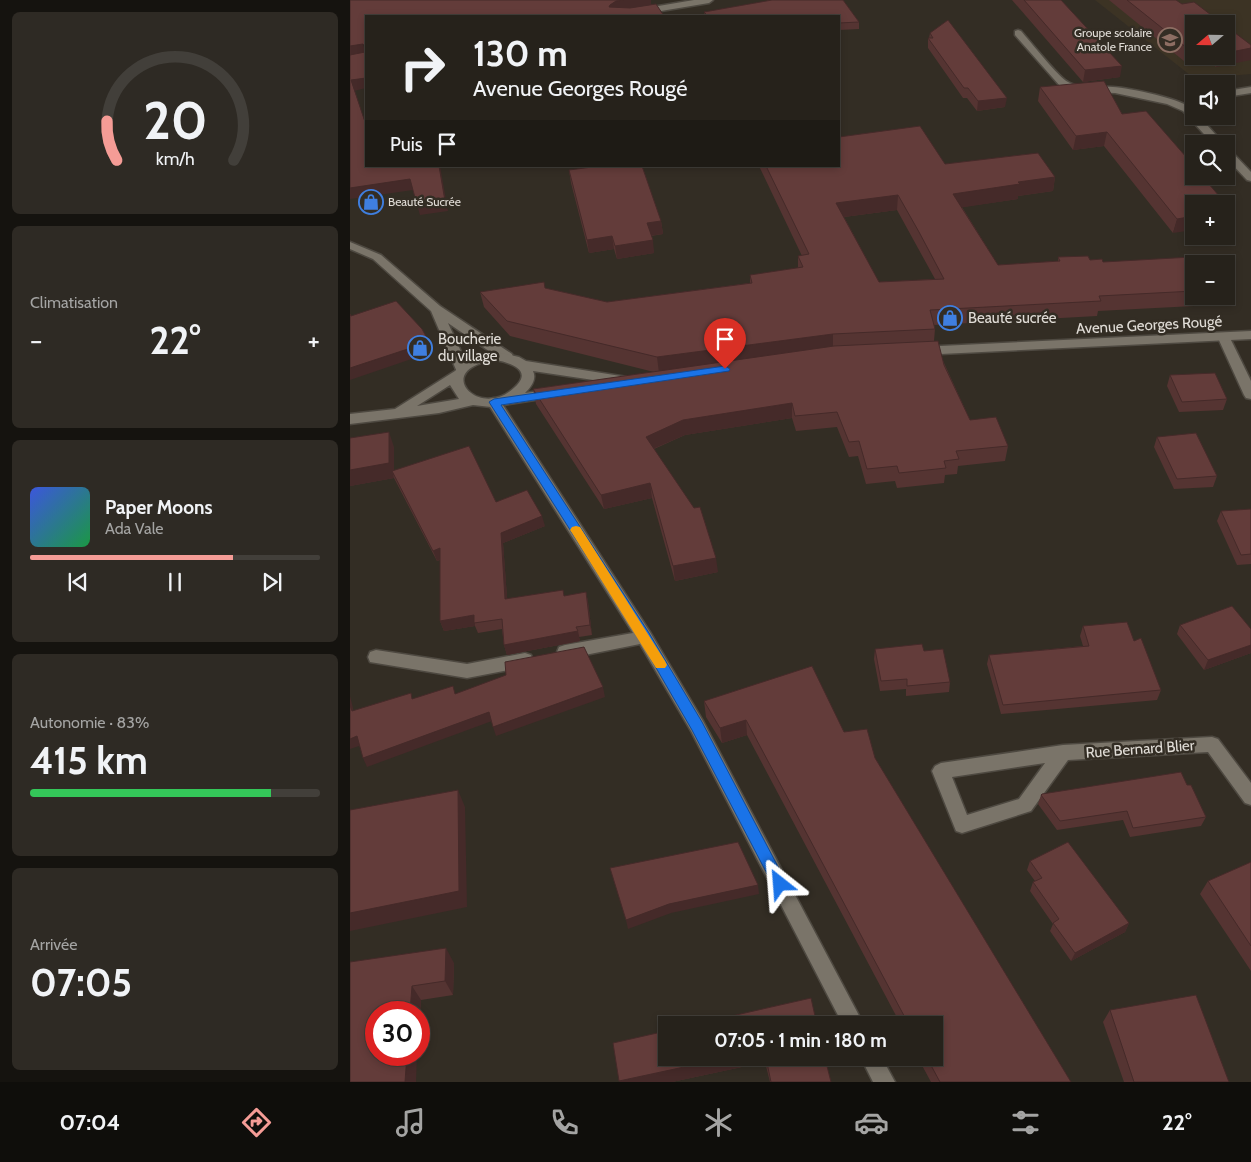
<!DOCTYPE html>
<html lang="fr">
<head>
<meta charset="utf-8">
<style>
  :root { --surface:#26221b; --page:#2e2a24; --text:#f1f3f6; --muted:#a4a4a3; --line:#423f3a; --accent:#f59c96 }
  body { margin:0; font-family:Cabin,sans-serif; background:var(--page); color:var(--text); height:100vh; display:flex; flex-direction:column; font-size:19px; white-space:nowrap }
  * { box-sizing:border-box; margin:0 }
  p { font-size:16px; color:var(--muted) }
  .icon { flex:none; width:28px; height:28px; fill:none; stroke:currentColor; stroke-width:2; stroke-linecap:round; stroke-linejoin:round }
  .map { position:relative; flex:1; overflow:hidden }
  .panel { display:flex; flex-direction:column; gap:12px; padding:12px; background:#15130f; width:350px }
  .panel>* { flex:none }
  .banner { position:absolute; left:15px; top:15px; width:475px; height:152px; border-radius:0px; box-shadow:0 2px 8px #0003,0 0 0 1px var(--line); background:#26221b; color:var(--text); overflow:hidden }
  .needle { width:32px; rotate:250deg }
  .tools { position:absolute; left:835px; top:15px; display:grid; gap:10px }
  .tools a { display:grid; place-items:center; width:50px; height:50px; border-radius:0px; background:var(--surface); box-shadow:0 2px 8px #0003,0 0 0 1px var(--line); font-size:25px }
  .speed { position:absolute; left:15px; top:1001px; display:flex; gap:10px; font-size:25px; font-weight:700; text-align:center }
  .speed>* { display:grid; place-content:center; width:65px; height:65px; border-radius:50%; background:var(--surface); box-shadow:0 2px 8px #0003,0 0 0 1px var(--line); line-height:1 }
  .speed .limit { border:8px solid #d22; background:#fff; color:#111 }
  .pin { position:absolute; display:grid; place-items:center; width:42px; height:42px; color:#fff; margin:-51px -21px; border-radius:50% 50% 50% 0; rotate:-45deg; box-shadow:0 0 5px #0007 }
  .pin .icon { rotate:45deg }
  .me { position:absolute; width:55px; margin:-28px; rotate:332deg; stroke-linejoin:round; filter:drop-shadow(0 0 4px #0008) }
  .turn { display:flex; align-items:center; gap:18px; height:105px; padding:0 25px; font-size:22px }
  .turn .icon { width:65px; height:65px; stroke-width:2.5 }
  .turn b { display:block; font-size:35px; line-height:42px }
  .then { display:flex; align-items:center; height:48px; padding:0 25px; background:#0003; gap:10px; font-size:19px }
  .big { font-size:38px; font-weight:700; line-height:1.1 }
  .panel .widget { flex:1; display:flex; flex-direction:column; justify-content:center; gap:8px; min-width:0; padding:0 18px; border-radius:8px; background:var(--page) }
  .panel .dial { align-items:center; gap:0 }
  .dial svg { height:130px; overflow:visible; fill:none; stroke:var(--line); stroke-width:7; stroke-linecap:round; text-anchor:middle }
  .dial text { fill:var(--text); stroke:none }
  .song { display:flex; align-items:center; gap:15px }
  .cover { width:60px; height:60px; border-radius:8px; background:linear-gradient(135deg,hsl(230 70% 55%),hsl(140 70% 35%)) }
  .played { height:5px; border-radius:2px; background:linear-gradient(90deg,var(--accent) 70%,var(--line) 70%) }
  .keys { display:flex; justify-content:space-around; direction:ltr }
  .heat { display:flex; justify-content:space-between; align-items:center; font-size:28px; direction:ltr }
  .charge { height:8px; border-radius:4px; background:linear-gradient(90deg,#34c759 83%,var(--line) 0) }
  .trip { position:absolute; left:308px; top:1016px; width:285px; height:50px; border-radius:0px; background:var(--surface); box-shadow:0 2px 8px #0003,0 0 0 1px var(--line); font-weight:700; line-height:50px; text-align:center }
  .dock { display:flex; height:80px; justify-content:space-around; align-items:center; background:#0f0e0b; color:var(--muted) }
  .dock .icon { width:35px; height:35px }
  .dock .selected { color:var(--accent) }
  .dock b { font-size:22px; color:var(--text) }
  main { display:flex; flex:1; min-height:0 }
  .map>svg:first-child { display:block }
</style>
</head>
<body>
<main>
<section class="panel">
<div class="widget dial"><svg viewBox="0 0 100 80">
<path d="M14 69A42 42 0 1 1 86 69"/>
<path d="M14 69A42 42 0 0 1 8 45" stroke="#f59c96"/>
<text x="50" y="56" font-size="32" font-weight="700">20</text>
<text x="50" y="72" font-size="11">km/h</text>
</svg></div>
<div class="widget"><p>Climatisation</p>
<div class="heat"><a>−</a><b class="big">22°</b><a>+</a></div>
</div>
<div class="widget">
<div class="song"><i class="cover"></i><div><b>Paper Moons</b><p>Ada Vale</p></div></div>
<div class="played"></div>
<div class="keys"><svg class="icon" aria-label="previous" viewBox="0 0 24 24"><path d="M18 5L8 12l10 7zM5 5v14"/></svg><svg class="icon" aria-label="pause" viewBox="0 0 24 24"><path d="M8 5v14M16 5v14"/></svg><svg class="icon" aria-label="next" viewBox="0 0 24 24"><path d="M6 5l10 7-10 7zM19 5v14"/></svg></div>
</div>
<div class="widget"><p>Autonomie · 83%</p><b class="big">415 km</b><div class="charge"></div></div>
<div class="widget"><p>Arrivée</p><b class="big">07:05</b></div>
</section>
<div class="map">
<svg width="901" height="1082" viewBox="0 0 901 1082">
  <rect width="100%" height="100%" fill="#332d24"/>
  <path fill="#3c3324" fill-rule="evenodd" d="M745 0H901V74L845 79ZM844 24H876V56H844Z"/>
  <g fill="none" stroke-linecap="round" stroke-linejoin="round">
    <defs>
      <g id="street">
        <path d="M344 0H363L359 3 281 16H262L267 13Z"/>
        <path d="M668 30 671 31C679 40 710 79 718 82 731 89 749 86 763 87 779 88 834 99 844 110V116H849L874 144H863L833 111 817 104 765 93 734 92 710 86 665 35V31Z"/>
        <path d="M901 87V93L876 97V91Z"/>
        <path d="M876 149 880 150 901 172V181L897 180 876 158Z"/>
        <path d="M0 242 31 255 90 306 162 354 163 357 162 360H152L98 323 119 369 112 373 107 372 81 311 23 259 0 249Z"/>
        <path d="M874 334 880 338 901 381V399L896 398 894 395 868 338Z"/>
        <path d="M144 398 149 399 300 632 353 721 514 1025H493L341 731 290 644 215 659 209 657 207 652 209 647 215 645 283 633 137 402 139 399Z"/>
        <path d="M26 650 117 664 175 653 181 655 183 660 181 665 175 667 117 678 20 662 18 657 20 652Z"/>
        <path d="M862 737 868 739 901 783V805L895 803 858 752 718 760 681 811 612 833 606 831 582 771 585 766 591 763 713 745ZM695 763 669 799 617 815 602 777Z"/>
        <path d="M511 1058H532L545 1082H523Z"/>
      </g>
      <g id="secondary">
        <path d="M901 331V339L570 355 564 351 570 347Z"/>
        <path d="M146 352 169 357 176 361 277 377 284 381 277 385 183 371C187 379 181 387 175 393L205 389 210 390 212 393 210 396 141 407 123 405 89 413 0 424V414L45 409 105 371 116 360ZM146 360C161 363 183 370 165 387 129 422 80 368 146 360ZM100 385 109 399 67 406Z"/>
      </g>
    </defs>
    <use href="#street" stroke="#4e4941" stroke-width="3"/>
    <use href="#secondary" stroke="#4e4941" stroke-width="3"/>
    <use href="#street" fill="#7a7469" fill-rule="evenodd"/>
    <use href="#secondary" fill="#7a7469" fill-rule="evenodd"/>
  </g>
  <g fill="#553432" fill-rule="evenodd">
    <path d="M422 0H493L509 22V29L489 30V16H355L354 12Z"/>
    <path d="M662 0H711L770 77 733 82Z"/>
    <path d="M759 0H826L844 56H876L901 45 866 67 854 57 834 61Z"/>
    <path d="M580 33 655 107 627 111 617 98H613L578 48V38H579Z"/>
    <path d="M690 87 772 114 844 166 823 233 754 146 723 150 688 101Z"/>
    <path d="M595 164 705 177 703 191 668 196V199L612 207 648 265 708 261V257L740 260 753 262 844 264V296H866L863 305 748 311 747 316 584 325 585 329 584 341 620 420 658 446 655 461 608 466 607 474 595 475 594 483 547 488 545 481 516 484 508 456 499 457 487 427 446 431 442 418 335 435 304 449 368 572 325 581 302 498 254 509 186 404 183 389 304 372 160 336 134 307 130 292 195 288 257 302 400 283V275L448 268V256H452L409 166H489ZM547 210 585 279 529 282 494 217Z"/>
    <path d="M219 170 311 221 313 234 301 236 304 253 267 259 264 249 239 253 221 183Z"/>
    <path d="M820 375 877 399 873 410 829 412 817 386Z"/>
    <path d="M807 437 867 476 863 487 824 489 804 447Z"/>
    <path d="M0 438 44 447V471L146 502 195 526 153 543 157 598 215 596 236 592 238 602 242 635 229 637 230 641 157 655 154 645 152 629 128 633 125 626 94 631 90 621V560L87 561 44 478 0 486Z"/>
    <path d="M901 509V564L887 565 867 521 871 511Z"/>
    <path d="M830 625 901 629V653L854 670 827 634Z"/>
    <path d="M733 626 784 641 811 690 807 700 651 714 637 664 639 655 733 646 730 636Z"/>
    <path d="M525 649 574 651 600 682 599 692 556 696V689L530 691 524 659Z"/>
    <path d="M354 701 494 732 525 758 721 1082H581L568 1058H584V1025H551L397 735 372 743 356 717Z"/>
    <path d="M837 785 856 817 851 826 780 837 773 820 707 830 688 804 691 795Z"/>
    <path d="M680 861 779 923 775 932 721 961 700 931 703 924 680 891 683 882 685 881 677 870Z"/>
    <path d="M901 862V971L850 894 858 881Z"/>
    <path d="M0 962 104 963 103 995 71 1000 69 1032V1012Z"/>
    <path d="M760 1010 879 1082H774L753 1022Z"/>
    <path d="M263 1043 316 1058H475L481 1082H420L415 1062 322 1082H270Z"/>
  </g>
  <g fill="#452a29">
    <path d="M274 0H301V5L267 11 259 7 260 5 266 1Z"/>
    <path d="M13 44 16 54 0 57V46Z"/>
    <path d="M844 47V56H854V57L834 61 837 48Z"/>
    <path d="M901 48V60L866 67 869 56H876V53Z"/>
    <path d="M772 66 770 77 733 82 735 70Z"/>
    <path d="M16 78V88L4 91 1 80Z"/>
    <path d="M657 98 655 107 627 111 628 101Z"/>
    <path d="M757 132 754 146 723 150 726 136Z"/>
    <path d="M89 166H90L98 211 70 215 67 205Z"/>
    <path d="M705 177 703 191 668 196V199L602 209 603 194 668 182Z"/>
    <path d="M60 179 63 190 0 199V188Z"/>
    <path d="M548 195 547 210 486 218V203Z"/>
    <path d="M882 211 878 225 876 226V212Z"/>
    <path d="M844 216V230L823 233 827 219Z"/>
    <path d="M311 221 313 234 298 236 297 223Z"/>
    <path d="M262 236 264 249 239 253 237 240Z"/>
    <path d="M303 240 304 253 267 259 265 246Z"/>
    <path d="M483 334V349L309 373 307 357Z"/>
    <path d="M79 342 82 352 0 380V368Z"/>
    <path d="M442 403V418L335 435 298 451 296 437 333 420Z"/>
    <path d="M39 432 44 447V476L42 471 44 478 0 486V470Z"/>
    <path d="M300 483 302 498 254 509 251 495Z"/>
    <path d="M192 516 195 526 153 543 158 609 155 599 151 533Z"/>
    <path d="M90 548 93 558 87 561 83 551Z"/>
    <path d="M366 558 368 572 325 581 323 566Z"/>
    <path d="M236 592 238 602 242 635 240 625Z"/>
    <path d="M124 615 125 626 94 631 90 621Z"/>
    <path d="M228 631 230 641 157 655 154 645Z"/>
    <path d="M901 645V653L854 670 858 660Z"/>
    <path d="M253 687 255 697 146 736 143 727Z"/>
    <path d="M0 696 6 720 2 711 0 705Z"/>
    <path d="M139 712 142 721 17 767 13 758Z"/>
    <path d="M396 720 397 735 372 743 370 728Z"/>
    <path d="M7 736 12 745 0 749V739Z"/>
    <path d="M108 790 115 807 117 907 0 931V913Z"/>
    <path d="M408 885 409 894 321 913 278 929 276 920 319 904Z"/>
    <path d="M779 923 775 932 721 961 725 953Z"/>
    <path d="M96 948 104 963 103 995 95 981Z"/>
    <path d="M62 986 71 1000 69 1032V1012H60Z"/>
    <path d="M57 1055H67L66 1082H55Z"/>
    <path d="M376 1058H415V1062L322 1082H270L269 1081Z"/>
  </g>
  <g fill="#633c3a" stroke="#452a29" fill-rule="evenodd">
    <path d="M0 0H274L266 1 260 5 259 7 280 8 306 4 314 16H16V78L1 80 16 125V166H89L95 201 67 205 60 179 0 188V55L15 52V46L13 44 0 46Z"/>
    <path d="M422 0H493L509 22 489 23V16H358L354 12Z"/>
    <path d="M674 0H711L772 66 735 70Z"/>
    <path d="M777 0H826L832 4 844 2 873 24H844V47L837 48Z"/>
    <path d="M598 20 657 98 628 101 618 88H614L578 38H583L580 33Z"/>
    <path d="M876 26 901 45V48L876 53Z"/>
    <path d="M754 81 772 114 796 111 844 166V176H852L876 204H844V216L827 219 757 132 726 136 690 87Z"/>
    <path d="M570 126 595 164 688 153 705 177 668 182 670 184 603 194 648 265 710 261 708 257 738 256 740 260 752 259 753 262 842 257 847 264H844V291L749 296 751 301 580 310 585 329 483 334 307 357 157 321 130 292 194 282 195 288 257 302 402 283 400 275 453 267 448 256 459 254 416 166H489V137ZM548 195 569 232 594 279 529 282 486 203Z"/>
    <path d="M250 166H292L311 221 297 223 303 240 265 246 262 236 237 240 219 170Z"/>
    <path d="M876 204 882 211 876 212Z"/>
    <path d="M46 301 72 329 79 342 0 368V314L1 316Z"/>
    <path d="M588 341 594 365 620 420 646 417 658 446 606 451 609 459 594 461 596 468 549 473 547 466 517 469 509 441 499 442 487 412 445 416 442 403 333 420 296 437 344 508 350 507 366 558 323 566 300 483 251 495 183 389 484 346Z"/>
    <path d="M865 373 877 399 832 402 820 375Z"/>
    <path d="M39 432V463L0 470V438Z"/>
    <path d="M846 433 867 476 827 479 807 437Z"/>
    <path d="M119 446 146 502 177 490 192 516 151 533 155 599 213 590 214 596 236 592 240 625 226 627 228 631 154 645 152 619 124 623V615L90 621V548L83 551 42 471Z"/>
    <path d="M901 509V554L891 555 871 511Z"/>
    <path d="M882 606 901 629V645L858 660 830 625Z"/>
    <path d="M777 622 784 641 791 638 811 690 653 705 639 655 739 646 733 626Z"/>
    <path d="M572 644 574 651 593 649 600 682 557 686V679L531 681 525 649Z"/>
    <path d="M234 647 253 687 143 727 139 712 13 758 7 736 0 739V705L2 711 61 693 62 699 103 686 105 694 156 675 155 662Z"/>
    <path d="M462 666 494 732 517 729 525 758 721 1082H590L577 1058H584V1025H559L396 720 370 728 354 701Z"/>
    <path d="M831 772 837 785H841L856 817 783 828 777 811 710 821 691 795 692 794Z"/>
    <path d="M108 790 109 891 0 913V810Z"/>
    <path d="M388 842 408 885 319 904 276 920 260 868Z"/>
    <path d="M718 842 779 923 725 953 703 923 709 919 683 882 692 878 680 861Z"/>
    <path d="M901 862V946L858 881Z"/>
    <path d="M96 948 95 981 62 986 60 1012H26V1055H57L55 1082H0V962Z"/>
    <path d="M846 995 879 1082H784L760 1010Z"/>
    <path d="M461 998 467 1025H342Z"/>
    <path d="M316 1031V1058H376L269 1081 263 1043Z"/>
    <path d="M416 1058H475L481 1082H421Z"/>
  </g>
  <path fill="#1a73e8" stroke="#114b97" d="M375 366 380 369 379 371 151 405 299 633 352 722 435 880 437 884 435 889 430 891 425 889 342 730 290 640 139 402 144 399Z"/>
  <path fill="#f59e0b" d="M226 526 230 527 315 661 317 665 315 668H306L222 533 220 530 222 527Z"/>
  <defs>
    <symbol id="school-ring" viewBox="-11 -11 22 22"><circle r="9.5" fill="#332d24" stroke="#8d6e63" stroke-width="1.5"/><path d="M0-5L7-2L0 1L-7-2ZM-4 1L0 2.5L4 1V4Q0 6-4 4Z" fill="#8d6e63"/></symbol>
    <symbol id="shop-ring" viewBox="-11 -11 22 22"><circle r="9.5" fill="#332d24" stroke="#3f7fe0" stroke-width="1.5"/><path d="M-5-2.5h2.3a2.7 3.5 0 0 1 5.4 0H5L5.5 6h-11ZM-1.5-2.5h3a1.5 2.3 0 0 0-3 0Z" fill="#3f7fe0"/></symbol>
  </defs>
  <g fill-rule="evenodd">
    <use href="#school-ring" x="806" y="26" width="28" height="28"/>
    <use href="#shop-ring" x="7" y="188" width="28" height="28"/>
    <use href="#shop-ring" x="586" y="304" width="28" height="28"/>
    <use href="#shop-ring" x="56" y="334" width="28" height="28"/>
  </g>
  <g text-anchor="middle" stroke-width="5" stroke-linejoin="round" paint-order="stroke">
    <g font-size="12" fill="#e0dcd6" stroke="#332d24" text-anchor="end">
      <text x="802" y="37">Groupe scolaire<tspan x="802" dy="14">Anatole France</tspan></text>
      <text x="38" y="206" text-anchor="start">Beauté Sucrée</text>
    </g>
    <g font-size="15" fill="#e0dcd6" stroke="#332d24" text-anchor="start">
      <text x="618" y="323">Beauté sucrée</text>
      <text x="88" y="344">Boucherie<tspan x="88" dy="17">du village</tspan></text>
    </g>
    <g font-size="15" fill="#e0dcd6" stroke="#332d24">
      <text transform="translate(799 325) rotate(-3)" y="5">Avenue Georges Rougé</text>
      <text transform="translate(790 749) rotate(-4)" y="5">Rue Bernard Blier</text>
    </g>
  </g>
</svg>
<div class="tools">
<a><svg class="needle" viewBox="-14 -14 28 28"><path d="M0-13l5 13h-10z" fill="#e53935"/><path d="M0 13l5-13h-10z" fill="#a4a4a3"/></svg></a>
<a><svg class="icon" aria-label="sound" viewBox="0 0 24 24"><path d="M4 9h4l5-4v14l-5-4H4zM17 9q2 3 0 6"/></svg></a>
<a><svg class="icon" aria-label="search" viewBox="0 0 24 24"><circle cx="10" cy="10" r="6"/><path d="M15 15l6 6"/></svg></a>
<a>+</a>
<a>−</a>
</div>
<div class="speed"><div class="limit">30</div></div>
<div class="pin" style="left:375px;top:369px;background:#d93025"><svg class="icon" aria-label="arrive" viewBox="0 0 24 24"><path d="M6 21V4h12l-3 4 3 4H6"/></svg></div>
<svg class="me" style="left:430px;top:884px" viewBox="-20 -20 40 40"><path d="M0-17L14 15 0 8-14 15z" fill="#1a73e8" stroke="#fff" stroke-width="4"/></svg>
<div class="trip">07:05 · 1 min · 180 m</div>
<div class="banner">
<div class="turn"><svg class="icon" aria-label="right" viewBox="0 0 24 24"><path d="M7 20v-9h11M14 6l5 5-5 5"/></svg><div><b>130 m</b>Avenue Georges Rougé</div></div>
<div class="then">Puis<svg class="icon" aria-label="arrive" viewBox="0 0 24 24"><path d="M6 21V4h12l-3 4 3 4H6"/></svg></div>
</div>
</div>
</main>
<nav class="dock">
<b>07:04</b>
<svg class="icon selected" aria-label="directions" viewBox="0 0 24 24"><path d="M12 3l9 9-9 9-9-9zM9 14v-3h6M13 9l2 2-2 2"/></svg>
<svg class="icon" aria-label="music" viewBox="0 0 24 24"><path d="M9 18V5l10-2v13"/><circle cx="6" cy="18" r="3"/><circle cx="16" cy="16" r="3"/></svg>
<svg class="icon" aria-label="phone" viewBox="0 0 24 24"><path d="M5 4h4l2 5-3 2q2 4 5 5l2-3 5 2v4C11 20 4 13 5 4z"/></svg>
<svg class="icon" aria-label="climate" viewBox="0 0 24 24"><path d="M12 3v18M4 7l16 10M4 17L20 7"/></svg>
<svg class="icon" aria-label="car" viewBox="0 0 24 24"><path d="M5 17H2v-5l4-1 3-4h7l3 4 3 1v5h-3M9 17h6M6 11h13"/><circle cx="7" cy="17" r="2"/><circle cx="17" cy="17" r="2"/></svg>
<svg class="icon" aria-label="filters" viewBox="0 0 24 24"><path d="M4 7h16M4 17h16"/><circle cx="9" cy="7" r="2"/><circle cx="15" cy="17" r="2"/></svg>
<b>22°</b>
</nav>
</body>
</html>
